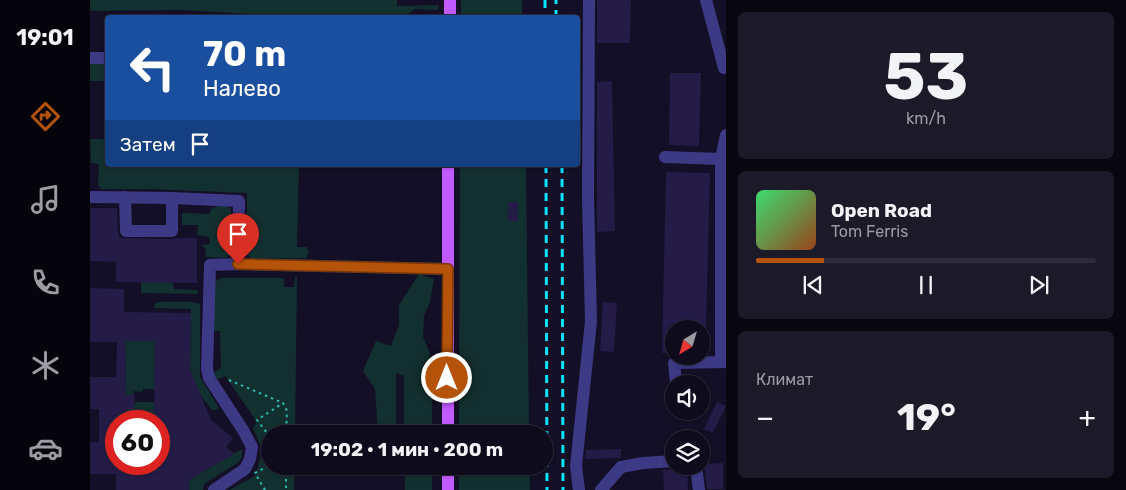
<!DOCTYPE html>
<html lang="ru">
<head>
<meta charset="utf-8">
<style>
  :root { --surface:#0e0b1c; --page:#1c1929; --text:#f1f3f6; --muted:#9b9ba3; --line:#2e2b3b; --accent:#b45309 }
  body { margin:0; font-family:Rubik,sans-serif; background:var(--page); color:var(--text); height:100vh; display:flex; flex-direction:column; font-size:19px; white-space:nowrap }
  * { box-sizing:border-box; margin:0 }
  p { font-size:16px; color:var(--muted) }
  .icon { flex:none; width:28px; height:28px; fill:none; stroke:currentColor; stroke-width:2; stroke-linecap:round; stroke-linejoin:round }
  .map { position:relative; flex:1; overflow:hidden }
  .sheet { display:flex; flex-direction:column; gap:12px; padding:12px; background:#08060f; width:400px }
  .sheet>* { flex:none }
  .banner { position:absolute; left:15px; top:15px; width:475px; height:152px; border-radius:5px; box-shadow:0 1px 4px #0004,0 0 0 1px var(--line); background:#1a4fa0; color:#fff; overflow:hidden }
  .needle { width:32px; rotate:217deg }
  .tools { position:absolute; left:575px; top:320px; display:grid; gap:10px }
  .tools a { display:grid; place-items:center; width:45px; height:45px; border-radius:50%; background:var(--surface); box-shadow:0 1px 4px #0004,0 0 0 1px var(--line); font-size:25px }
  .speed { position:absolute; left:15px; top:410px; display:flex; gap:10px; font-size:25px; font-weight:700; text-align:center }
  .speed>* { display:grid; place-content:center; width:65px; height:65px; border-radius:50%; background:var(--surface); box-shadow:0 1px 4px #0004,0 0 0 1px var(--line); line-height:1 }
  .speed .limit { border:8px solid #d22; background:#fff; color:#111 }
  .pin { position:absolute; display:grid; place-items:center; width:42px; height:42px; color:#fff; margin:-51px -21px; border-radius:50% 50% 50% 0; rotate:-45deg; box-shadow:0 0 5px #0007 }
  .pin .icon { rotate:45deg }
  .me { position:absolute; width:55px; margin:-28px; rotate:0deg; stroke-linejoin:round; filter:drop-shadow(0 0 4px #0008) }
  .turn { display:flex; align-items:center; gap:18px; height:105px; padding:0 15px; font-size:22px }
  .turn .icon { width:65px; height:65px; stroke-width:2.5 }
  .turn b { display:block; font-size:35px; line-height:42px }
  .then { display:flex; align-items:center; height:48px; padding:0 15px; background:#0003; gap:10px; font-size:19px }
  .big { font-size:38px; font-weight:700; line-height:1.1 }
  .sheet .card { flex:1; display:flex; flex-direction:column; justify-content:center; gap:8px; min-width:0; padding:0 18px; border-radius:8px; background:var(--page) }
  .sheet .dial { align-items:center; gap:0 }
  .dial b { font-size:65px; line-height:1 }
  .song { display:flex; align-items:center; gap:15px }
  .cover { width:60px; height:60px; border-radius:8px; background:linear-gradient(135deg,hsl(140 70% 55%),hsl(20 70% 35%)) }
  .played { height:5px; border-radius:2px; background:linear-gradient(90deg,var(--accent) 20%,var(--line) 20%) }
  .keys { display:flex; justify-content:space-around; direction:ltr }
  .heat { display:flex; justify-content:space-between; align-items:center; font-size:28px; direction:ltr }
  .trip { position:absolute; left:171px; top:425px; width:292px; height:50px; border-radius:25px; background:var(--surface); box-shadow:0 1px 4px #0004,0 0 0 1px var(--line); font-weight:700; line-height:50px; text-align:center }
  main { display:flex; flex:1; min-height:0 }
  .menu { display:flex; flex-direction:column; width:90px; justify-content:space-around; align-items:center; background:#06040b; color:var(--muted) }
  .menu .icon { width:35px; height:35px }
  .menu .active { color:var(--accent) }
  .menu b { font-size:22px; color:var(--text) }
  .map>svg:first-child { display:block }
</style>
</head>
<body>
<main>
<nav class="menu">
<b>19:01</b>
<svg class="icon active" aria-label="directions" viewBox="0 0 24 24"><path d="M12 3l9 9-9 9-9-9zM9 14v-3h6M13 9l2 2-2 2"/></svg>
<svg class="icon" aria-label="music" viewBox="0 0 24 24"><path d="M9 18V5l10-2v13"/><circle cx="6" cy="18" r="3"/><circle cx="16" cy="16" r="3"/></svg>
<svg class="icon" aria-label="phone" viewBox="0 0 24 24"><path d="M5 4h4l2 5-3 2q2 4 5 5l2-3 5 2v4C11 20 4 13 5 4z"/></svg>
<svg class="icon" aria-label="climate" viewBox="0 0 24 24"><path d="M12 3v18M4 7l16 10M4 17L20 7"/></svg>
<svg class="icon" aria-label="car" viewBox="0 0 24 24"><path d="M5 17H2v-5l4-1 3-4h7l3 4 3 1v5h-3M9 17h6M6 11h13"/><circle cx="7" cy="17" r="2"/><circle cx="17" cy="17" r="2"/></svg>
</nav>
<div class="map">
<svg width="636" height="490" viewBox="0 0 636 490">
  <rect width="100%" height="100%" fill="#130f26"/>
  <g fill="#12302f">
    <path d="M0 0H307V6L349 5 348 10 325 9 313 17H216L89 10 0 11Z"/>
    <rect x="371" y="0" width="61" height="17"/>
    <rect x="0" y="63" width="17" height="18"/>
    <path d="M0 139H17L18 165H209L207 247H216C219 251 219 254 216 258L161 259 157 254V193L58 189H11L8 185 9 164 1 163Z"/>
    <path d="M370 165H436L439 434H369Z"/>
    <path d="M135 205 141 209 140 255 136 258 115 257 116 250 112 245 120 244 119 237 107 235 108 225H92V213L119 214C122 206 127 206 135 205Z"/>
    <path d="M329 274 344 279 340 302 334 316 333 337 342 358V434H314V376L306 373V434H288L285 389 273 371 286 341 301 346 309 325V305Z"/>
    <path d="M205 277H207L205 434H180V466H205L204 490H139L165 476 171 455 170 444 163 428 166 423 165 419 135 376 126 380 122 374 131 368 130 331H123L124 282 131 278H194V287H204Z"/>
    <path d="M51 282H83L84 289 107 290 108 294 51 293Z"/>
    <path d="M69 302H101L110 304V377L129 408 126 410H122L111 396 100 370 101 309 64 308 65 304Z"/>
    <path d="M35 341H65V389H53L52 392 44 391 43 395H36Z"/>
    <path d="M45 402H64V421H36V409H44Z"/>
    <path d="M152 449V457L149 462 114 484 113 490H99V480Z"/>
    <rect x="315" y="466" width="27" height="24"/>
    <path d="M369 466H439L440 490H369Z"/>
  </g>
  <g fill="#241b47" fill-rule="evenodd">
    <path d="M507 0H541L540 43H507Z"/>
    <path d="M580 73H611L609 146 579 145Z"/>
    <path d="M522 81 525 231 507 232V82Z"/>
    <path d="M576 172 620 173 616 329H584V354L572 353Z"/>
    <rect x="418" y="202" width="10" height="19"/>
    <path d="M0 208H27L28 232 29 236 32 238 82 239 86 238H107V283L26 282V262L0 261Z"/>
    <path d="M0 288 34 289V312L101 313 100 370 121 420 143 438 136 447 144 454 99 480V490H26V474H0V442H9V409H0V377H26L27 342H0ZM35 341H65L64 421H69V464H26V421H36V409H44L45 395H36Z"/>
    <path d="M513 302 527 303 524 352 510 351Z"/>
    <path d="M627 402 636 406 623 433 614 429Z"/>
    <path d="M531 449V458L495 459 496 450Z"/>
    <path d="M633 463V489H617L614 464Z"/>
    <path d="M597 468 598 490H574L573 470Z"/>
  </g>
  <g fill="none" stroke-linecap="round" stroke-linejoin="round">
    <g stroke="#2fb8b0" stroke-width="2" stroke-dasharray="2.5 4" stroke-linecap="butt">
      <path d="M139 380 193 403"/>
      <path d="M180 437 167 420 193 403 197 411 196 434"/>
      <path d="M196 466V490"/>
      <path d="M175 490 165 473 180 465"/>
    </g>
    <g stroke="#3d3a85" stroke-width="12">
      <path d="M616 0 634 68H636"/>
      <path d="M0 58H18"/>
      <path d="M575 157 631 159"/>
      <path d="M0 197 82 198 149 201 148 264"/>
      <path d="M35 197 36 231H82V198"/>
      <path d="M631 362V159L636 135"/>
      <path d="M586 382 584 363 636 362"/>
      <path d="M606 466 609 490"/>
      <path d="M124 490 155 469 160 459 162 447 153 430 119 378 117 369 120 265 148 264 358 269"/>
      <path d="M489 490 486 466 501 321 498 198 499 0"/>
      <path d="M511 490 531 467 553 463 584 461"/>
    </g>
    <g stroke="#c25bff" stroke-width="12">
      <path d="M360 18V0"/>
      <path d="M358 434V165"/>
      <path d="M358 466V490"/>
    </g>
    <g stroke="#00e5ff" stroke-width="3" stroke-dasharray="8 6" stroke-linecap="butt">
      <path d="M455 0V18"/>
      <path d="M466 18V0"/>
      <path d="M456 165 457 490"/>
      <path d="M472 165 473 490"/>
    </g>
  </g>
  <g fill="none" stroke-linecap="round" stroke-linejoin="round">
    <defs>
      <path id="route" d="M148 264 358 269 357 378"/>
    </defs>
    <use href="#route" stroke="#753606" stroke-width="12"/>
    <use href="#route" stroke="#b45309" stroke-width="9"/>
  </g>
</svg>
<div class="tools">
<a><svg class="needle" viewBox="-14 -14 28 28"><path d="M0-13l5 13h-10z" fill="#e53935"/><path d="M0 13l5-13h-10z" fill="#9b9ba3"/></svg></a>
<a><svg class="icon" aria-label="sound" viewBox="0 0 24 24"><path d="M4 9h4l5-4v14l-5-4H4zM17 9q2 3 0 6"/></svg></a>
<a><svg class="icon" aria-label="layers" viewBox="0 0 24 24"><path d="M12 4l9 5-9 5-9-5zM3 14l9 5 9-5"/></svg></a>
</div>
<div class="speed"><div class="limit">60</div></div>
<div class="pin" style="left:148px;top:264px;background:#d93025"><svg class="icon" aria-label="arrive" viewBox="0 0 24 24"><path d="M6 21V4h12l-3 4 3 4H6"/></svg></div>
<svg class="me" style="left:357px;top:378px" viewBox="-20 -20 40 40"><circle r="17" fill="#b45309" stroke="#fff" stroke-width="3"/><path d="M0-11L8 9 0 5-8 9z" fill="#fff"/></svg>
<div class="trip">19:02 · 1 мин · 200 m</div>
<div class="banner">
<div class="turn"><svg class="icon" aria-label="left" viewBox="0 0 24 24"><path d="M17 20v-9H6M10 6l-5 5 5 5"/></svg><div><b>70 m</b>Налево</div></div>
<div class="then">Затем<svg class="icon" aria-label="arrive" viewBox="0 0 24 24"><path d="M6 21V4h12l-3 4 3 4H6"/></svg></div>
</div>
</div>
<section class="sheet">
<div class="card dial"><b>53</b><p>km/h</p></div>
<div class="card">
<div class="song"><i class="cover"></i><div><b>Open Road</b><p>Tom Ferris</p></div></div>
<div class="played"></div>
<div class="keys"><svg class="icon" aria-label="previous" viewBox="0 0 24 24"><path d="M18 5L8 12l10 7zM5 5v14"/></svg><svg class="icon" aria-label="pause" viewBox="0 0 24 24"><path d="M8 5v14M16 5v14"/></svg><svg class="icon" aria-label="next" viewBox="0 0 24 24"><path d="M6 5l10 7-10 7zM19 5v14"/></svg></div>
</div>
<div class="card"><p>Климат</p>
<div class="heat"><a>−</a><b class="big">19°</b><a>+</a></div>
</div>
</section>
</main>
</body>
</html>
